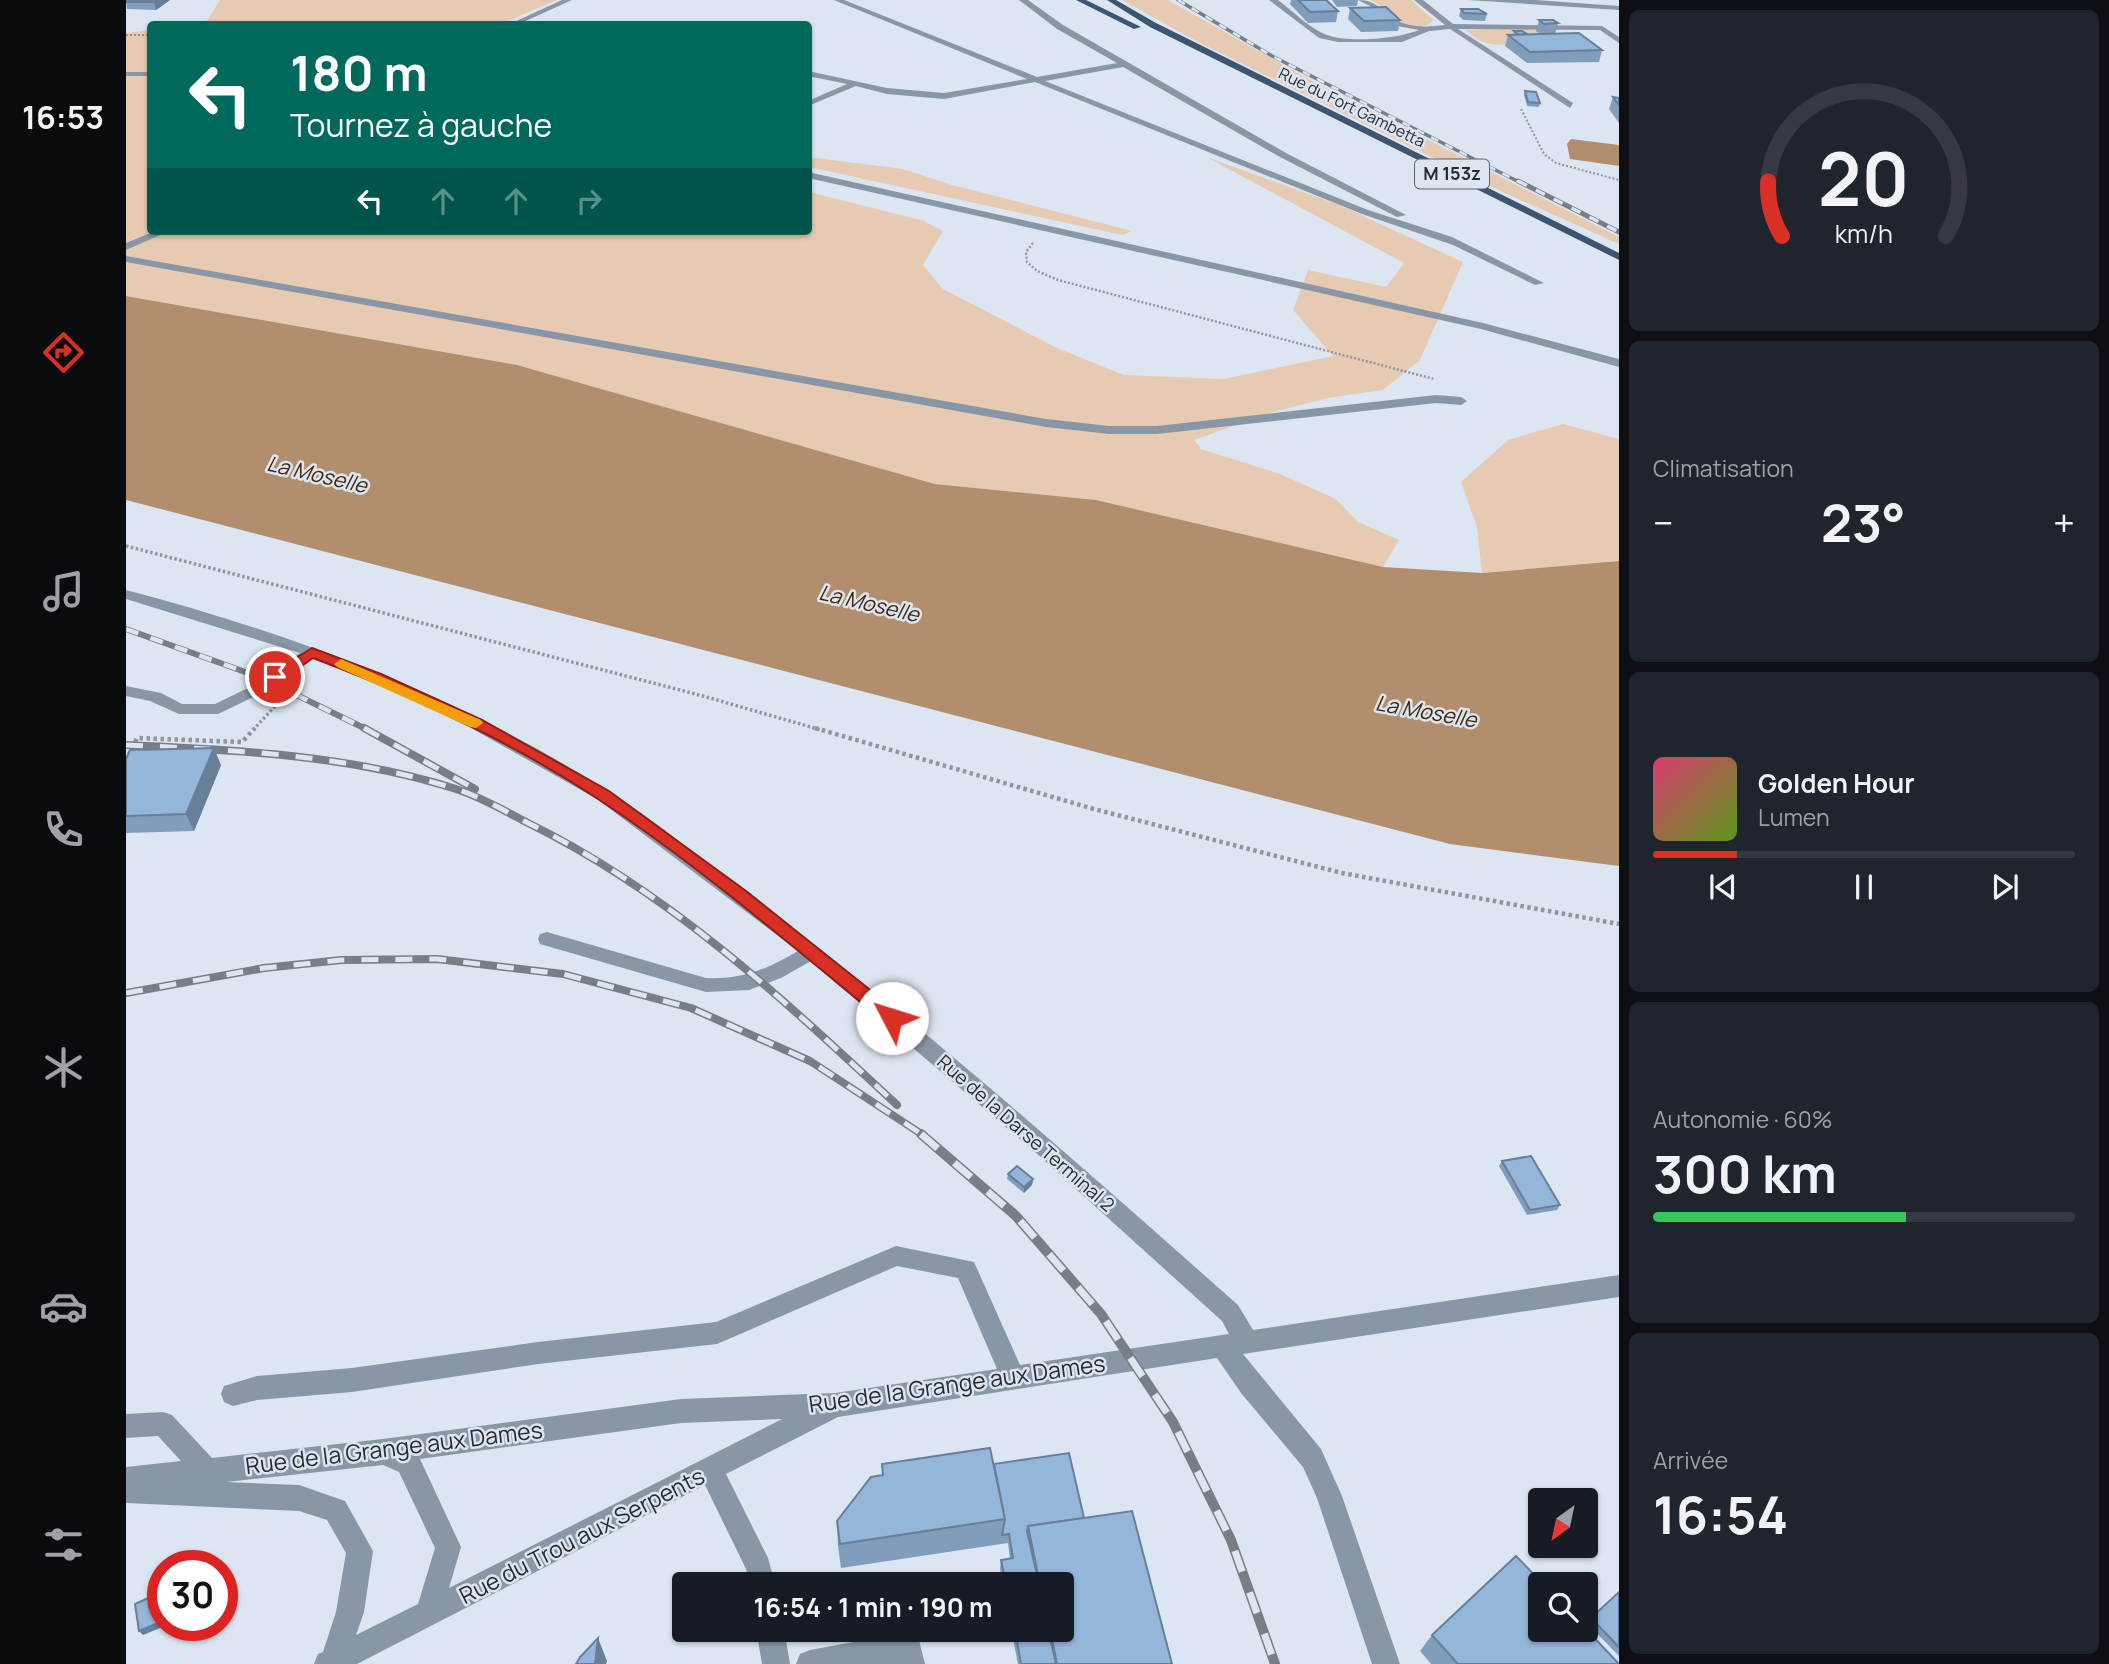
<!DOCTYPE html>
<html lang="fr">
<head>
<meta charset="utf-8">
<style>
  :root { --surface:#171b24; --page:#20242c; --text:#f1f3f6; --muted:#9ea1a6; --line:#363941; --accent:#d93025 }
  body { margin:0; font-family:Manrope,sans-serif; background:var(--page); color:var(--text); height:100vh; display:flex; flex-direction:column; font-size:26px; white-space:nowrap }
  * { box-sizing:border-box; margin:0 }
  p { font-size:23px; color:var(--muted) }
  .icon { flex:none; width:38px; height:38px; fill:none; stroke:currentColor; stroke-width:2; stroke-linecap:round; stroke-linejoin:round }
  .map { position:relative; flex:1; overflow:hidden }
  .details { display:flex; flex-direction:column; gap:10px; padding:10px; background:#0d0f14; width:490px }
  .details>* { flex:none }
  .hud { position:absolute; left:21px; top:21px; width:665px; height:214px; border-radius:7px; box-shadow:0 2px 5px #0004; background:#00695c; color:#fff; overflow:hidden }
  .needle { width:46px; rotate:213deg }
  .buttons { position:absolute; left:1402px; top:1488px; display:grid; gap:14px }
  .buttons a { display:grid; place-items:center; width:70px; height:70px; border-radius:7px; background:var(--surface); box-shadow:0 2px 5px #0004; font-size:35px }
  .speed { position:absolute; left:21px; top:1550px; display:flex; gap:14px; font-size:35px; font-weight:700; text-align:center }
  .speed>* { display:grid; place-content:center; width:91px; height:91px; border-radius:50%; background:var(--surface); box-shadow:0 2px 5px #0004; line-height:1 }
  .speed .limit { border:10px solid #d22; background:#fff; color:#111 }
  .pin { position:absolute; display:grid; place-items:center; width:60px; height:60px; color:#fff; margin:-30px; border:4px solid #fff; border-radius:50%; box-shadow:0 2px 7px #0007 }
  .me { position:absolute; width:77px; margin:-38px; rotate:310deg; stroke-linejoin:round; filter:drop-shadow(0 0 5px #0008) }
  .turn { display:flex; align-items:center; gap:24px; height:147px; padding:0 28px; font-size:32px }
  .turn .icon { width:91px; height:91px; stroke-width:2.5 }
  .turn b { display:block; font-size:49px; line-height:60px }
  .lanes { display:flex; align-items:center; height:66px; padding:0 28px; background:#0003; justify-content:center; gap:35px; direction:ltr }
  .lanes .off { opacity:.35 }
  .big { font-size:52px; font-weight:700; line-height:1.1 }
  .details .tile { flex:1; display:flex; flex-direction:column; justify-content:center; gap:10px; min-width:0; padding:0 24px; border-radius:10px; background:var(--page) }
  .details .dial { align-items:center; gap:0 }
  .dial svg { height:182px; overflow:visible; fill:none; stroke:var(--line); stroke-width:7; stroke-linecap:round; text-anchor:middle }
  .dial text { fill:var(--text); stroke:none }
  .song { display:flex; align-items:center; gap:21px }
  .cover { width:84px; height:84px; border-radius:10px; background:linear-gradient(135deg,hsl(340 70% 55%),hsl(90 70% 35%)) }
  .played { height:7px; border-radius:4px; background:linear-gradient(90deg,var(--accent) 20%,var(--line) 20%) }
  .keys { display:flex; justify-content:space-around; direction:ltr }
  .heat { display:flex; justify-content:space-between; align-items:center; font-size:38px; direction:ltr }
  .charge { height:10px; border-radius:5px; background:linear-gradient(90deg,#34c759 60%,var(--line) 0) }
  .trip { position:absolute; left:546px; top:1572px; width:402px; height:70px; border-radius:7px; background:var(--surface); box-shadow:0 2px 5px #0004; font-weight:700; line-height:70px; text-align:center }
  main { display:flex; flex:1; min-height:0 }
  .tab-bar { display:flex; flex-direction:column; width:126px; justify-content:space-around; align-items:center; background:#090b0e; color:var(--muted) }
  .tab-bar .icon { width:49px; height:49px }
  .tab-bar .current { color:var(--accent) }
  .tab-bar b { font-size:32px; color:var(--text) }
  .map>svg:first-child { display:block }
</style>
</head>
<body>
<main>
<nav class="tab-bar">
<b>16:53</b>
<svg class="icon current" aria-label="directions" viewBox="0 0 24 24"><path d="M12 3l9 9-9 9-9-9zM9 14v-3h6M13 9l2 2-2 2"/></svg>
<svg class="icon" aria-label="music" viewBox="0 0 24 24"><path d="M9 18V5l10-2v13"/><circle cx="6" cy="18" r="3"/><circle cx="16" cy="16" r="3"/></svg>
<svg class="icon" aria-label="phone" viewBox="0 0 24 24"><path d="M5 4h4l2 5-3 2q2 4 5 5l2-3 5 2v4C11 20 4 13 5 4z"/></svg>
<svg class="icon" aria-label="climate" viewBox="0 0 24 24"><path d="M12 3v18M4 7l16 10M4 17L20 7"/></svg>
<svg class="icon" aria-label="car" viewBox="0 0 24 24"><path d="M5 17H2v-5l4-1 3-4h7l3 4 3 1v5h-3M9 17h6M6 11h13"/><circle cx="7" cy="17" r="2"/><circle cx="17" cy="17" r="2"/></svg>
<svg class="icon" aria-label="filters" viewBox="0 0 24 24"><path d="M4 7h16M4 17h16"/><circle cx="9" cy="7" r="2"/><circle cx="15" cy="17" r="2"/></svg>
</nav>
<div class="map">
<svg width="1493" height="1664" viewBox="0 0 1493 1664">
  <rect width="100%" height="100%" fill="#dce6f2"/>
  <g fill="#e6cbb2">
    <path d="M94 0H431L374 24H79Z"/>
    <path d="M996 0H1042L1186 81 1493 237V244L1379 193 1072 42Z"/>
    <path d="M1244 0H1285L1308 20C1285 42 1264 8 1244 0Z"/>
    <path d="M1407 27 1418 39C1389 41 1364 55 1340 30Z"/>
    <path d="M24 30V231H682L683 192 798 221 817 231 797 265 817 289 931 348 998 375 1098 379 1207 356 1167 310 1182 270 1260 287 1278 263 1080 157 1213 205 1337 262 1294 360 1257 390 1202 398 1143 413 1068 440 1075 449 1154 474 1210 499 1232 522 1273 540 1257 567 970 500 809 484 391 365 0 296V33Z"/>
    <path d="M682 157 777 169 826 185 1006 231 996 235 683 167Z"/>
    <path d="M1437 424 1493 439V561L1356 573 1351 527 1335 482 1382 440Z"/>
  </g>
  <g fill="#b38e6d">
    <path d="M1445 139 1493 145V166L1444 159 1441 144Z"/>
    <path d="M0 296 391 365 809 484 970 500 1257 567 1356 573 1493 561V866L1324 844 0 500Z"/>
  </g>
  <g fill="none" stroke-linecap="round" stroke-linejoin="round">
    <g stroke="#8f969f" stroke-width="2" stroke-dasharray="2 2" stroke-linecap="butt">
      <path d="M0 35H24"/>
      <path d="M1395 109 1418 154 1430 163 1493 180"/>
    </g>
    <path stroke="#8f969f" stroke-width="2.5" stroke-dasharray="2 2" stroke-linecap="butt" d="M907 243 900 252 901 262 911 271 932 280 1308 379"/>
    <g stroke="#8f969f" stroke-width="3.5" stroke-dasharray="2.5 2.5" stroke-linecap="butt">
      <path d="M0 546 577 696 695 730"/>
      <path d="M127 730 152 703"/>
    </g>
    <g stroke="#8f969f" stroke-width="4.5" stroke-dasharray="3.5 3.5" stroke-linecap="butt">
      <path d="M689 728 968 809 1216 873 1493 924"/>
      <path d="M0 761 11 738 116 742 129 728"/>
    </g>
    <g fill="#8896a6" fill-rule="evenodd">
      <path d="M436 0H446L393 24H384Z"/>
      <path d="M708 0H718L911 77 991 63 931 29 893 0H902L937 25 1160 153 1280 215 1271 217 1154 157 997 67 919 81 1242 210 1326 237 1418 283 1409 285 1327 245 1236 214 909 82 818 99 761 94 730 86 682 106V101L721 84 682 76V71L761 88 818 93 901 79Z"/>
      <path d="M1143 0H1152C1167 11 1184 29 1201 35 1223 43 1271 39 1293 30L1266 25 1246 7 1232 0C1253 0 1256 14 1272 21 1286 28 1304 27 1319 25L1288 0H1297L1327 24 1476 26 1493 37V43L1474 30 1332 29 1447 103 1444 108 1324 29 1303 31 1276 42H1212L1193 38Z"/>
      <path d="M1342 0H1409L1493 6V10Z"/>
      <rect x="0" y="72" width="24" height="4"/>
      <path d="M682 172 1357 323 1493 359V367L1355 329 682 178Z"/>
      <path d="M29 231H43L0 250V243Z"/>
      <path d="M0 256 920 419 983 426H1031L1310 395 1335 397 1341 401 1335 405 1310 403 1031 434H983L920 427 0 262Z"/>
      <path d="M0 590C168 634 335 697 482 791 526 818 566 852 607 883 784 1013 948 1160 1112 1305L1127 1330 1493 1275V1297L1117 1354 1195 1449 1216 1496 1274 1664H1246L1191 1498 1177 1467 1115 1393 1091 1358 712 1417 600 1474 642 1558 649 1584H623L620 1569 579 1485 231 1664H188L192 1654 197 1652 210 1612 220 1553 201 1520 173 1511 0 1503V1467L55 1461 32 1436 0 1438V1414L37 1412 46 1415 86 1458 257 1439 555 1399 709 1393 871 1369 832 1278 771 1266 591 1344 412 1364 226 1392 131 1400 107 1406 98 1402 95 1394 98 1386 131 1376 226 1368 412 1342 590 1322 770 1246 848 1262 894 1365 1103 1334 1096 1321 909 1152 685 961 655 978 623 990 580 992 414 944 412 939 414 934 421 932 580 978C615 980 642 969 672 951L471 799 345 728 244 680 187 658 136 693 92 714H53L24 701 0 696V686L35 693 56 704H89L124 687 174 653 0 599ZM656 1419 323 1588 335 1547 294 1459 555 1423ZM257 1465 273 1472 309 1548 292 1604 230 1635 238 1612 247 1551 219 1501 173 1485 100 1482Z"/>
      <path d="M630 1629H658L664 1664H636Z"/>
      <path d="M782 1632 792 1636 799 1664H670L674 1654 684 1650Z"/>
    </g>
    <g fill="#3c5570" fill-rule="evenodd">
      <path d="M950 0H960L1015 27 1008 29Z"/>
      <path d="M981 0H990L1030 23 1493 253V260L1024 27Z"/>
    </g>
    <defs>
      <path id="rail-far4" d="M1052 0 1146 56 1395 183"/>
      <path id="rail-far3" d="M1392 181 1493 232"/>
      <path id="rail-far2" d="M0 629 136 678 242 730"/>
      <g id="rail-far1">
        <path d="M238 728 349 789"/>
        <path d="M0 745C111 750 224 755 330 789 355 797 379 811 402 823 543 892 657 999 771 1105"/>
        <path d="M0 993 138 968 215 960 311 959 437 974 565 1008 684 1061 797 1135"/>
      </g>
      <path id="rail" d="M795 1134 890 1216 975 1314 1047 1422 1105 1540 1149 1664"/>
    </defs>
    <use href="#rail-far4" stroke="#777e85" stroke-width="3.5"/>
    <use href="#rail-far3" stroke="#777e85" stroke-width="5"/>
    <use href="#rail-far2" stroke="#777e85" stroke-width="6"/>
    <use href="#rail-far1" stroke="#777e85" stroke-width="8"/>
    <use href="#rail" stroke="#777e85" stroke-width="10"/>
    <use href="#rail-far4" stroke="#dce6f2" stroke-width="2.5" stroke-dasharray="8" stroke-linecap="butt"/>
    <use href="#rail-far3" stroke="#dce6f2" stroke-width="3.5" stroke-dasharray="10" stroke-linecap="butt"/>
    <use href="#rail-far2" stroke="#dce6f2" stroke-width="4.5" stroke-dasharray="13" stroke-linecap="butt"/>
    <use href="#rail-far1" stroke="#dce6f2" stroke-width="5" stroke-dasharray="17" stroke-linecap="butt"/>
    <use href="#rail" stroke="#dce6f2" stroke-width="7" stroke-dasharray="22" stroke-linecap="butt"/>
  </g>
  <g fill="#809dbc">
    <path d="M1 0H44L30 10 1 9 0 1Z"/>
    <path d="M1165 0H1200L1212 11 1210 22 1182 23 1164 4Z"/>
    <path d="M1206 0H1232L1231 6 1211 7Z"/>
    <path d="M1224 8 1274 20 1272 31 1235 32 1222 19Z"/>
    <path d="M1335 9 1361 14 1359 21 1337 20 1333 16Z"/>
    <path d="M1413 20 1432 23 1429 34 1476 50 1473 62 1401 63 1379 46 1382 35H1387L1388 31 1401 34H1414L1410 31Z"/>
    <path d="M1399 91 1414 103 1413 107 1401 106 1398 95Z"/>
    <path d="M1487 97 1493 98V123L1483 109Z"/>
    <path d="M0 759 95 765 68 831 0 833Z"/>
    <path d="M1376 1161 1434 1205 1431 1210 1401 1215 1373 1166Z"/>
    <path d="M882 1174 907 1179 906 1185 898 1193 881 1179Z"/>
    <path d="M756 1464H868L958 1518 1046 1664H892L885 1629H936V1584H877L874 1569 875 1560 884 1559 882 1543 715 1568 712 1546 711 1521 756 1475Z"/>
    <path d="M1493 1592V1656L1461 1623Z"/>
    <path d="M1306 1635 1493 1664H1305L1294 1651Z"/>
  </g>
  <g fill="#687f99">
    <path d="M32 0H44L30 10 28 2Z"/>
    <path d="M88 748 95 765 68 831 60 814Z"/>
    <path d="M907 1179 906 1185 898 1193V1187Z"/>
    <path d="M37 1621V1626H39L17 1635 13 1631Z"/>
    <path d="M472 1638 481 1661 480 1664H469Z"/>
  </g>
  <g fill="#95b6db" stroke="#687f99" stroke-width="2">
    <path d="M1 0H32L28 2H0Z"/>
    <path d="M1172 0H1200L1212 11 1184 12Z"/>
    <path d="M1260 7 1274 20 1238 21 1224 8Z"/>
    <path d="M1335 9H1352L1361 14 1338 13Z"/>
    <path d="M1413 20H1427L1432 23 1418 24Z"/>
    <path d="M1388 31H1396L1401 34 1393 35Z"/>
    <path d="M1453 33 1476 50 1404 52 1382 35Z"/>
    <path d="M1399 91 1410 92 1414 103 1402 102Z"/>
    <path d="M1487 97 1493 98V105Z"/>
    <path d="M88 748 60 814 0 816V759L4 750Z"/>
    <path d="M1405 1156 1434 1205 1404 1210 1376 1161Z"/>
    <path d="M891 1166 907 1179 898 1187 882 1174Z"/>
    <path d="M864 1448 879 1519 714 1544 711 1521 745 1477 757 1475 756 1464Z"/>
    <path d="M943 1453 958 1518 902 1526 901 1531 913 1584H880L875 1560 887 1558 883 1534 876 1535 879 1519 868 1464Z"/>
    <path d="M1006 1511 1046 1664H931L924 1629H936V1584H914L902 1526Z"/>
    <path d="M1390 1556 1417 1584H1414V1629H1460L1493 1664H1332L1306 1635Z"/>
    <path d="M37 1591V1621L13 1631 9 1604Z"/>
    <path d="M1493 1592V1647L1465 1618Z"/>
    <path d="M889 1629H922L930 1664H895Z"/>
    <path d="M472 1638 469 1664H450L454 1657Z"/>
  </g>
  <path fill="#d93025" stroke="#8d1f18" stroke-width="2" d="M186 648 255 674 356 720 483 791 620 891 773 1013 775 1018 773 1023H760C666 946 573 866 472 799 384 741 285 695 187 658L154 681H144V674Z"/>
  <path fill="#f59e0b" d="M215 659 355 720 357 723 350 728 344 727 211 667 208 664Z"/>
  <g text-anchor="middle" stroke-width="5" stroke-linejoin="round" paint-order="stroke">
    <g font-size="16" fill="#282c30" stroke="#dce6f2">
      <text transform="translate(1226 107) rotate(26)" y="6">Rue du Fort Gambetta</text>
    </g>
    <rect fill="#dce6f2" stroke="#5e646a" stroke-width="2" x="1289" y="159.5" width="74" height="29" rx="5"/>
    <g font-size="18" font-weight="bold" fill="#282c30">
      <text x="1326" y="180">M 153z</text>
    </g>
    <g font-size="19" fill="#282c30" stroke="#dce6f2">
      <text transform="translate(900 1133) rotate(41)" y="7">Rue de la Darse Terminal 2</text>
    </g>
    <g font-size="21" font-style="italic" fill="#43280c" stroke="#dce6f2">
      <text transform="translate(191 475) rotate(13)" y="7">La Moselle</text>
      <text transform="translate(743 604) rotate(13)" y="7">La Moselle</text>
      <text transform="translate(1300 712) rotate(10)" y="7">La Moselle</text>
    </g>
    <g font-size="23" fill="#282c30" stroke="#dce6f2">
      <text transform="translate(831 1384) rotate(-8)" y="8">Rue de la Grange aux Dames</text>
      <text transform="translate(268 1448) rotate(-7)" y="8">Rue de la Grange aux Dames</text>
      <text transform="translate(456 1536) rotate(-27)" y="8">Rue du Trou aux Serpents</text>
    </g>
  </g>
</svg>
<div class="buttons">
<a><svg class="needle" viewBox="-14 -14 28 28"><path d="M0-13l5 13h-10z" fill="#e53935"/><path d="M0 13l5-13h-10z" fill="#9ea1a6"/></svg></a>
<a><svg class="icon" aria-label="search" viewBox="0 0 24 24"><circle cx="10" cy="10" r="6"/><path d="M15 15l6 6"/></svg></a>
</div>
<div class="speed"><div class="limit">30</div></div>
<div class="pin" style="left:149px;top:677px;background:#d93025"><svg class="icon" aria-label="arrive" viewBox="0 0 24 24"><path d="M6 21V4h12l-3 4 3 4H6"/></svg></div>
<svg class="me" style="left:766px;top:1018px" viewBox="-20 -20 40 40"><circle r="19" fill="#fff"/><path d="M0-13L10 11 0 6-10 11z" fill="#d93025"/></svg>
<div class="trip">16:54 · 1 min · 190 m</div>
<div class="hud">
<div class="turn"><svg class="icon" aria-label="left" viewBox="0 0 24 24"><path d="M17 20v-9H6M10 6l-5 5 5 5"/></svg><div><b>180 m</b>Tournez à gauche</div></div>
<div class="lanes"><svg class="icon" aria-label="left" viewBox="0 0 24 24"><path d="M17 20v-9H6M10 6l-5 5 5 5"/></svg><svg class="icon off" aria-label="ahead" viewBox="0 0 24 24"><path d="M12 20V5M6 11l6-6 6 6"/></svg><svg class="icon off" aria-label="ahead" viewBox="0 0 24 24"><path d="M12 20V5M6 11l6-6 6 6"/></svg><svg class="icon off" aria-label="right" viewBox="0 0 24 24"><path d="M7 20v-9h11M14 6l5 5-5 5"/></svg></div>
</div>
</div>
<section class="details">
<div class="tile dial"><svg viewBox="0 0 100 80">
<path d="M14 69A42 42 0 1 1 86 69"/>
<path d="M14 69A42 42 0 0 1 8 45" stroke="#d93025"/>
<text x="50" y="56" font-size="32" font-weight="700">20</text>
<text x="50" y="72" font-size="11">km/h</text>
</svg></div>
<div class="tile"><p>Climatisation</p>
<div class="heat"><a>−</a><b class="big">23°</b><a>+</a></div>
</div>
<div class="tile">
<div class="song"><i class="cover"></i><div><b>Golden Hour</b><p>Lumen</p></div></div>
<div class="played"></div>
<div class="keys"><svg class="icon" aria-label="previous" viewBox="0 0 24 24"><path d="M18 5L8 12l10 7zM5 5v14"/></svg><svg class="icon" aria-label="pause" viewBox="0 0 24 24"><path d="M8 5v14M16 5v14"/></svg><svg class="icon" aria-label="next" viewBox="0 0 24 24"><path d="M6 5l10 7-10 7zM19 5v14"/></svg></div>
</div>
<div class="tile"><p>Autonomie · 60%</p><b class="big">300 km</b><div class="charge"></div></div>
<div class="tile"><p>Arrivée</p><b class="big">16:54</b></div>
</section>
</main>
</body>
</html>
